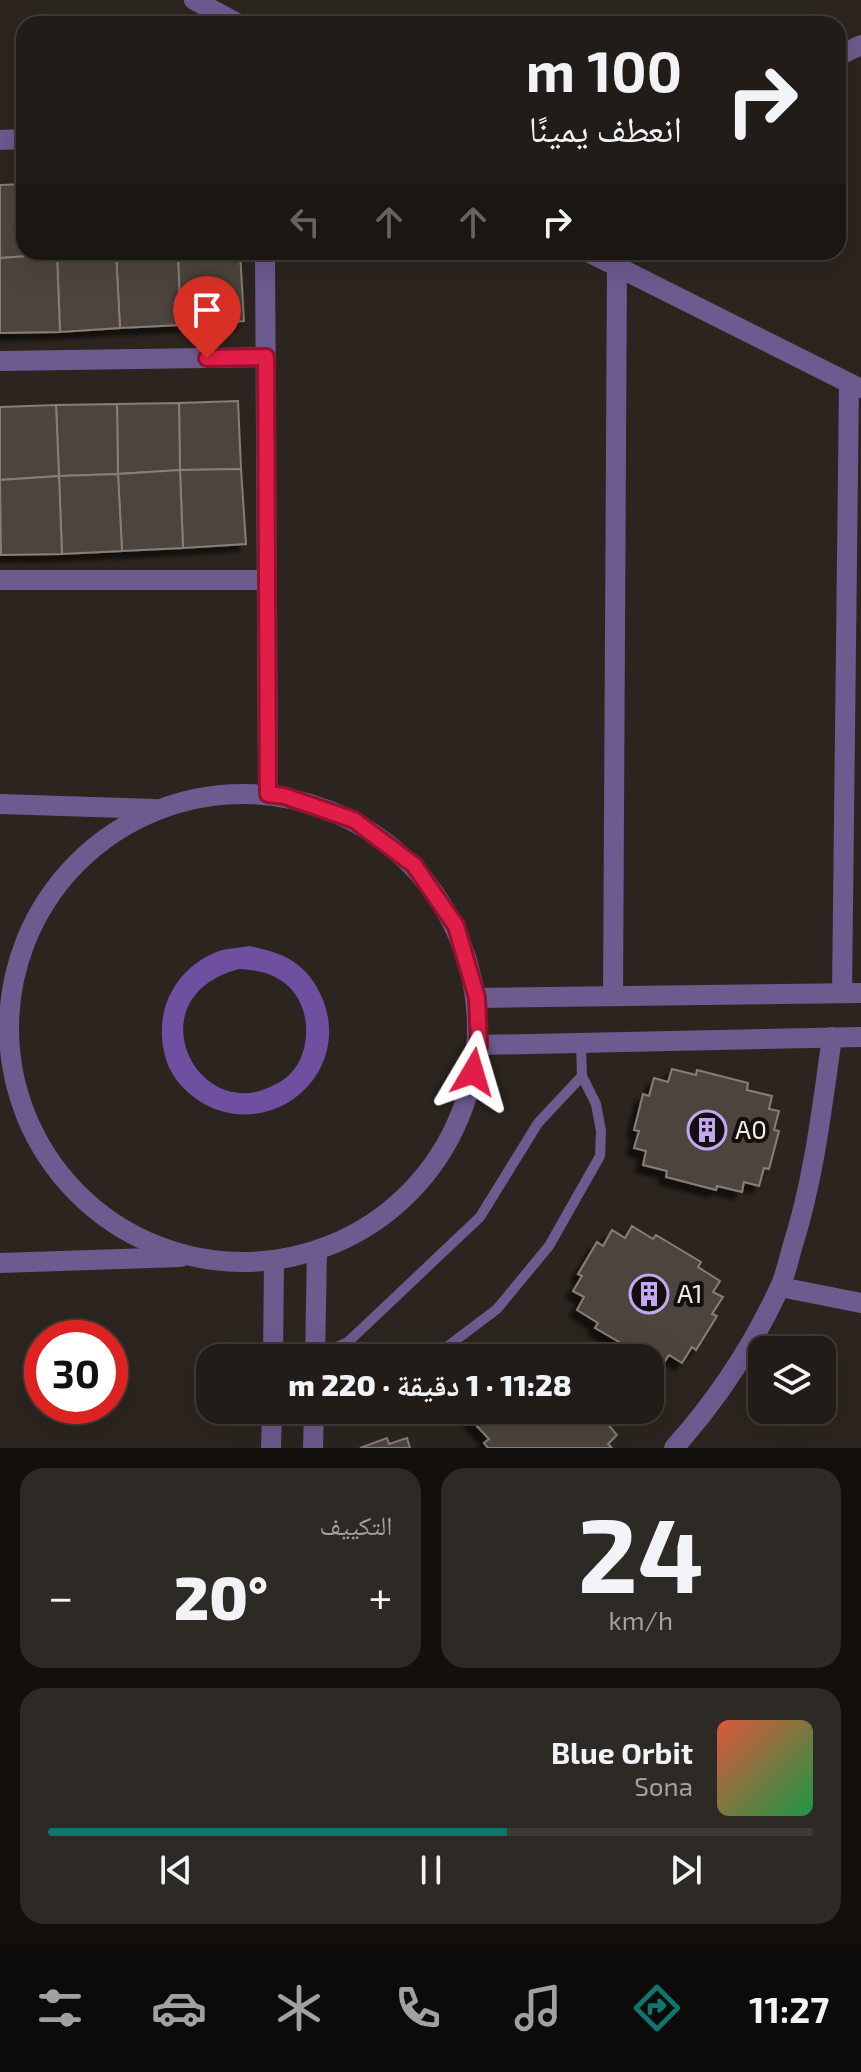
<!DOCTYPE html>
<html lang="ar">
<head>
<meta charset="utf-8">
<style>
  :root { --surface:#211c17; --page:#2d2924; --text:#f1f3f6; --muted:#a2a1a1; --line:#3e3a36; --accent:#0f766e }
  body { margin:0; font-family:"Exo 2","Noto Naskh Arabic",sans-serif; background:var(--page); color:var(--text); direction:rtl; height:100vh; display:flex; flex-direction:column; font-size:30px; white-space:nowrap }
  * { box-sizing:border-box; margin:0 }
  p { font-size:26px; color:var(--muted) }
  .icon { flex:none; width:44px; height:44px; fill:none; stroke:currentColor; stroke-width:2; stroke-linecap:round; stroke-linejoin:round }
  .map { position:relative; height:1448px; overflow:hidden; direction:ltr }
  .details { display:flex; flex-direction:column; gap:20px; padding:20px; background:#120f0d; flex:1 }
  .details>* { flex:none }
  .guide { position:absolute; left:16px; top:16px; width:830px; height:244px; border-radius:24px; box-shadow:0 8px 32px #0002,0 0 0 2px var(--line); direction:rtl; background:#211c17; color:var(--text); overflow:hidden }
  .controls { position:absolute; left:748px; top:1336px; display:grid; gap:16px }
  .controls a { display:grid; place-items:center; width:88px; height:88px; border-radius:16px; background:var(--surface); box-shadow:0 8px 32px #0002,0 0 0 2px var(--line); font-size:40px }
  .speed { position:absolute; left:24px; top:1320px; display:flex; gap:16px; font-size:40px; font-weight:700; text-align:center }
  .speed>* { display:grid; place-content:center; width:104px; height:104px; border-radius:50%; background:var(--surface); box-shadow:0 8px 32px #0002,0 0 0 2px var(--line); line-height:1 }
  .speed .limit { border:12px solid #d22; background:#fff; color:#111 }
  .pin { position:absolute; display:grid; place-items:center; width:68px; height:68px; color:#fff; margin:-82px -34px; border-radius:50% 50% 50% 0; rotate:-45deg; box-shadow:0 0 8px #0007 }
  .pin .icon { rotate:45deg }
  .me { position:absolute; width:88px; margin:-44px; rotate:7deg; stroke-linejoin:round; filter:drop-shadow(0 0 6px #0008) }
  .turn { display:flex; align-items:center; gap:28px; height:168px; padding:0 32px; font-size:36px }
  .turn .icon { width:104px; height:104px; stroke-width:2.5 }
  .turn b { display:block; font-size:56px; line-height:68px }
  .lanes { display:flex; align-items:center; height:76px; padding:0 32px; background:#0003; justify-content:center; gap:40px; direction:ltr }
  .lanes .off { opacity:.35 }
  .big { font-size:60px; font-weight:800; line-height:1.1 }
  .details .widget { flex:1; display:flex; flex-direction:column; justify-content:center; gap:12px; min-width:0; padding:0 28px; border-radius:24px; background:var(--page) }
  .details .dial { align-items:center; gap:0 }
  .dial b { font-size:104px; line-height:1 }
  .song { display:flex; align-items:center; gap:24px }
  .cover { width:96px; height:96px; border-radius:12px; background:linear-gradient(135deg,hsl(10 70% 55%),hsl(140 70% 35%)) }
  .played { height:8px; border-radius:4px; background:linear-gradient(90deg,var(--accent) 60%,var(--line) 60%) }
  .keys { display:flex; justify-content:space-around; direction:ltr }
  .heat { display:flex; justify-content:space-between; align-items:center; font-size:44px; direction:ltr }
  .details .tiles { flex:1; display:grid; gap:20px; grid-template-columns:1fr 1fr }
  .widget:last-child { grid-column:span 2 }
  .trip { position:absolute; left:196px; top:1344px; width:468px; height:80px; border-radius:24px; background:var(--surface); box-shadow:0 8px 32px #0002,0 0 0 2px var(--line); font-weight:800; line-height:80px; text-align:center; direction:rtl }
  .dock { display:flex; height:128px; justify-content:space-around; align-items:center; background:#0d0b09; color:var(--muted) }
  .dock .icon { width:56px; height:56px }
  .dock .on { color:var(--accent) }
  .dock b { font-size:36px; color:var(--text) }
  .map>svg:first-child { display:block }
</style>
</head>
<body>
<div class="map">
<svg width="861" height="1448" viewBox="0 0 861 1448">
  <defs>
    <filter id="shadow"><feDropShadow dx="-7" dy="7" stdDeviation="2" flood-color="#0009"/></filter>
  </defs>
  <rect width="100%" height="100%" fill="#2c251f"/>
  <path fill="#6f4fa0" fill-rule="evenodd" d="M249 946C267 950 285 954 299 966 310 974 318 988 323 1000 350 1069 283 1134 215 1109 194 1101 172 1081 166 1059 152 1013 174 968 219 951 228 948 239 948 249 946ZM239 969C252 970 263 971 275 977 306 992 313 1031 300 1060 294 1072 285 1080 274 1085 197 1127 133 997 239 969Z"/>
  <g fill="#4d453e" stroke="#867e77" stroke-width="2" filter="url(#shadow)">
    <path d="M24 184V252H57V254L0 258V185Z"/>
    <path d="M116 252H178L181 325 120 328Z"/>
    <path d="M116 252 120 328 60 332 57 254Z"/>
    <path d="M178 252H240L244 321 181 325Z"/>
    <path d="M57 254 60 332 0 333V258Z"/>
    <path d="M238 401 241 469 180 470 179 403Z"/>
    <path d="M179 403 180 470 118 474 117 404Z"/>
    <path d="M117 404 118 474 59 476 56 405Z"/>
    <path d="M56 405 59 476 0 480V407Z"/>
    <path d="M241 469 246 544 183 548 180 470Z"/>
    <path d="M180 470 183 548 122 551 118 474Z"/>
    <path d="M118 474 122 551 62 554 59 476Z"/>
    <path d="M59 476 62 554 1 555 0 480Z"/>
    <path d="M672 1069 696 1075 697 1070 748 1083 747 1090 772 1096 769 1109 779 1111 774 1130 779 1131 769 1169 764 1168 759 1186 744 1182 742 1192 717 1186 716 1190 666 1177 667 1171 643 1165 646 1151 634 1148 639 1131 634 1130 643 1094 649 1096 654 1078 668 1082Z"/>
    <path d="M632 1226 653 1239 656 1235 701 1262 698 1267 720 1281 713 1292 723 1297 712 1314 717 1316 696 1350 692 1347 682 1363 669 1355 663 1364 642 1351 640 1354 595 1328 598 1323 577 1310 584 1297 573 1291 582 1276 578 1274 597 1242 603 1246 612 1230 625 1238Z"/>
    <path d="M482 1410H604L600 1415 617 1435 608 1444 612 1448H488L484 1443 489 1439 472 1421Z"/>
    <path d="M387 1438 389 1444 407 1438 410 1448H360Z"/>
  </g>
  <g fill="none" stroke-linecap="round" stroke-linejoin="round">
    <g stroke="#6d5a8f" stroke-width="10">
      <path d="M348 1342 365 1356 373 1358"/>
      <path d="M315 1356 348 1342 480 1217 538 1123 582 1076"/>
      <path d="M408 1358 448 1346 497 1309 549 1246 600 1156 601 1131 596 1104 582 1076 581 1043"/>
    </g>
    <g stroke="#6d5a8f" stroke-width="20">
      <path d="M194 0 239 24"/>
      <path d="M838 56 861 45"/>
      <path d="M0 140 24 139"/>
      <path d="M265 252 268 794"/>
      <path d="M588 252 859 388"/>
      <path d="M0 361 266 357"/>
      <path d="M0 580H267"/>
      <circle cx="243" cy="1028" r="234"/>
      <path d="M0 804 155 809"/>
      <path d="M842 993 849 384"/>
      <path d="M613 996 617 266"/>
      <path d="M477 998 861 993"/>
      <path d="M479 1045 861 1037"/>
      <path d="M0 1263 181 1257"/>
      <path d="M780 1287 861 1303"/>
      <path d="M273 1358 274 1261"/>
      <path d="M315 1358 317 1251"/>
      <path d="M271 1448 272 1410"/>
      <path d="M313 1448 314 1410"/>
      <path d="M674 1448C716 1401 752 1347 779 1289 785 1277 788 1262 792 1248 814 1179 822 1108 832 1037"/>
    </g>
  </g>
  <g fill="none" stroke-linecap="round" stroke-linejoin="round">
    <defs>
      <path id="route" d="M207 358 266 357 268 794 284 796 354 820 414 865 456 926 477 998 479 1045 473 1072"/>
    </defs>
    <use href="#route" stroke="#92132f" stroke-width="20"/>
    <use href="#route" stroke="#e11d48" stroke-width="14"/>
  </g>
  <defs>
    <symbol id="building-ring" viewBox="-11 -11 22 22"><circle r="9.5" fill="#120f0c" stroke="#c2a8f2" stroke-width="1.5"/><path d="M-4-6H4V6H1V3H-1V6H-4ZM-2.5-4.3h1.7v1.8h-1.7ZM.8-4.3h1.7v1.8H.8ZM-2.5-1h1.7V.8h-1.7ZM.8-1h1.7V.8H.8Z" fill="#c2a8f2"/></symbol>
  </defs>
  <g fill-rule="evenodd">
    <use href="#building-ring" x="685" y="1108" width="44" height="44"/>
    <use href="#building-ring" x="627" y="1272" width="44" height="44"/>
  </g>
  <g text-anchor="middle" stroke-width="8" stroke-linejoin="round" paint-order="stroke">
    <g font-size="26" fill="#f0ebe7" stroke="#120f0c" text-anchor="start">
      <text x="735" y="1139">A0</text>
      <text x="677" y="1303">A1</text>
    </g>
  </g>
</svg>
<div class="controls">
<a><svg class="icon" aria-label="layers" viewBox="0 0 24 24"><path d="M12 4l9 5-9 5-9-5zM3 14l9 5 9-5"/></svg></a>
</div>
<div class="speed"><div class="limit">30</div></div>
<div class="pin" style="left:207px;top:358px;background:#d93025"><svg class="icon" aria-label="arrive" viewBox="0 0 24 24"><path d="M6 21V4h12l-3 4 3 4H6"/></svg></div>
<svg class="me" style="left:473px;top:1072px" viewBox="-20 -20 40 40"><path d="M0-17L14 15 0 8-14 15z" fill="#e11d48" stroke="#fff" stroke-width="4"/></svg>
<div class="trip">11:28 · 1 دقيقة · 220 m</div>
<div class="guide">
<div class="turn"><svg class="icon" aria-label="right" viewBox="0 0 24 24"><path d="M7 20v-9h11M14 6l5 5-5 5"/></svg><div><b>100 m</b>انعطف يمينًا</div></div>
<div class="lanes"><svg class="icon off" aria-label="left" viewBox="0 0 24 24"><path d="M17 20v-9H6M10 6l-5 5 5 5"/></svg><svg class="icon off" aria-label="ahead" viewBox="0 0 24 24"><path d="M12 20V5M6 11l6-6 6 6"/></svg><svg class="icon off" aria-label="ahead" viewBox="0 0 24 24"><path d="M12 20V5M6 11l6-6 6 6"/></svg><svg class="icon" aria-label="right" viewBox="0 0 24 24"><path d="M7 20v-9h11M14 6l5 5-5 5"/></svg></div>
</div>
</div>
<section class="details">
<div class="tiles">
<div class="widget dial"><b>24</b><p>km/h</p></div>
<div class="widget"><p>التكييف</p>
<div class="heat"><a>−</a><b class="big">20°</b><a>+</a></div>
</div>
<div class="widget">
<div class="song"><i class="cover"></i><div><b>Blue Orbit</b><p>Sona</p></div></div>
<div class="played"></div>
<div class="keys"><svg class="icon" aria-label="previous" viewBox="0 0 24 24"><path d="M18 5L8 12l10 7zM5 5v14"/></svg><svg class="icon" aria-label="pause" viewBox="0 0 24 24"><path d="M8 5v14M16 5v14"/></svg><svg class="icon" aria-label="next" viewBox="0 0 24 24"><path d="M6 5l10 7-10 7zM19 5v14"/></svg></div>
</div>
</div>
</section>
<nav class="dock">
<b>11:27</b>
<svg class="icon on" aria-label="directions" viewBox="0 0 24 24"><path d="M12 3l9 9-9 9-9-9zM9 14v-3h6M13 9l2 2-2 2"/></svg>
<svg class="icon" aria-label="music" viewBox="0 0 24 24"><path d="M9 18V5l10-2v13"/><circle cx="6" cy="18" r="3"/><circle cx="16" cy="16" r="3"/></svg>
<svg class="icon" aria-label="phone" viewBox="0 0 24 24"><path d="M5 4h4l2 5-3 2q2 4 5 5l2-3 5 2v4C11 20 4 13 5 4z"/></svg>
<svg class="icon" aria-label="climate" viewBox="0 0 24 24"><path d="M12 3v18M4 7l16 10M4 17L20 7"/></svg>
<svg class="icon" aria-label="car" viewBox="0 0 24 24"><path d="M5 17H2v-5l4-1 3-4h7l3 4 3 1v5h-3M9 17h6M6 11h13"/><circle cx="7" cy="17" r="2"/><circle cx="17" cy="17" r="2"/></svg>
<svg class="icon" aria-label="filters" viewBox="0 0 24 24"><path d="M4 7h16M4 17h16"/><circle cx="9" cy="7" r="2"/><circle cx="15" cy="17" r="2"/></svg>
</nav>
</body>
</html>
